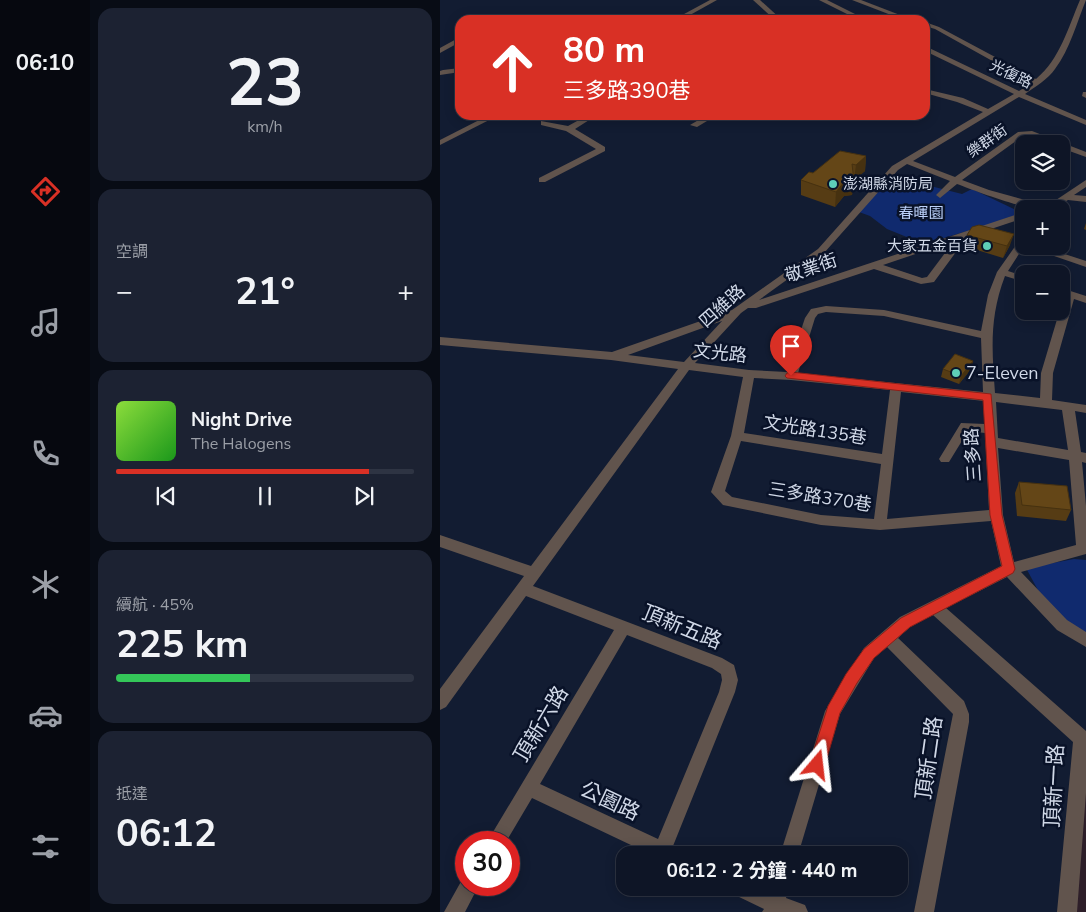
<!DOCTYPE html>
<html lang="zh-TW">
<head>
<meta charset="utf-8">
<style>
  :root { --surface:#0e1526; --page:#1c2232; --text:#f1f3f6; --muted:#9b9fa7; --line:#2e3443; --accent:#d93025 }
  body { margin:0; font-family:"Nunito Sans","Noto Sans TC",sans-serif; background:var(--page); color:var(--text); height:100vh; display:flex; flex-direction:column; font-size:19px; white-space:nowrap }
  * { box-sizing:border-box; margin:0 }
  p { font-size:16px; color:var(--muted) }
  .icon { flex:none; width:28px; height:28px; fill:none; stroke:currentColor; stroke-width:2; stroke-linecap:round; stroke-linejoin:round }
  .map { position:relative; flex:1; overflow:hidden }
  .panel { display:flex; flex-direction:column; gap:8px; padding:8px; background:#080c15; width:350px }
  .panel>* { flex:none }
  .guide { position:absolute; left:15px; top:15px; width:475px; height:105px; border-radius:15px; box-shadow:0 2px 12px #0003,0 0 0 1px var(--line); background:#d93025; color:#fff; overflow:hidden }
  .controls { position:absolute; left:575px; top:135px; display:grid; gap:10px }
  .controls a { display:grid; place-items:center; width:55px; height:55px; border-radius:10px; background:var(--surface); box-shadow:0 2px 12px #0003,0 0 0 1px var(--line); font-size:25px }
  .speed { position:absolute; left:15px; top:831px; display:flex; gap:10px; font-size:25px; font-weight:700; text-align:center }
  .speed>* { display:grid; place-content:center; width:65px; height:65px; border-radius:50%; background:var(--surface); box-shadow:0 2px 12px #0003,0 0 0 1px var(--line); line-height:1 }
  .speed .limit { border:8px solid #d22; background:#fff; color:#111 }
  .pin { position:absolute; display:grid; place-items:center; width:42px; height:42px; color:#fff; margin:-51px -21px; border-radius:50% 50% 50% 0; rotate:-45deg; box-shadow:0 0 5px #0007 }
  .pin .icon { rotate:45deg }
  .me { position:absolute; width:55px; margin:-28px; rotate:17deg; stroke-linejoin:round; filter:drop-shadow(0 0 4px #0008) }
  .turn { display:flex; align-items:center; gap:18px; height:105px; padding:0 25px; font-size:22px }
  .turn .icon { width:65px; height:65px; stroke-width:2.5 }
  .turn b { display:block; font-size:35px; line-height:42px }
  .big { font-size:38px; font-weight:700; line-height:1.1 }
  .panel .widget { flex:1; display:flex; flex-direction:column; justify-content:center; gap:8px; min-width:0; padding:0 18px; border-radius:15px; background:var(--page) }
  .panel .dial { align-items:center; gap:0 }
  .dial b { font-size:65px; line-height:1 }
  .song { display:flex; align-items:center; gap:15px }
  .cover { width:60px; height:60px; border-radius:8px; background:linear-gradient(135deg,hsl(90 70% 55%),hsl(120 70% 35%)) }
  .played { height:5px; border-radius:2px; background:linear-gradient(90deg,var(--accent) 85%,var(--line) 85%) }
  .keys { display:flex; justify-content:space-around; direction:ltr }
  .heat { display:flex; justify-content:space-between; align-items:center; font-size:28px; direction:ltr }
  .charge { height:8px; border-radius:4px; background:linear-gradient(90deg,#34c759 45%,var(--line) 0) }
  .trip { position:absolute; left:176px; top:846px; width:292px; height:50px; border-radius:15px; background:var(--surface); box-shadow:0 2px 12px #0003,0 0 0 1px var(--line); font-weight:700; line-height:50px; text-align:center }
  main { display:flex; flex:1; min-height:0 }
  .menu { display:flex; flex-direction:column; width:90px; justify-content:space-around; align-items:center; background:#06080f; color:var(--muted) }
  .menu .icon { width:35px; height:35px }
  .menu .on { color:var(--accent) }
  .menu b { font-size:22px; color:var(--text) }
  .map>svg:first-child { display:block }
</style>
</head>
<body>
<main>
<nav class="menu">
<b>06:10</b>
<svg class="icon on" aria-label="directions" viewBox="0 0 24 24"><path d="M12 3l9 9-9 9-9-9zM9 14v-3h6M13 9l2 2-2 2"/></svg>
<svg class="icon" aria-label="music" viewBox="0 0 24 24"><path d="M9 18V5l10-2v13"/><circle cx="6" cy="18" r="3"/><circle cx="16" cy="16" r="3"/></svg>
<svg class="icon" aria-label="phone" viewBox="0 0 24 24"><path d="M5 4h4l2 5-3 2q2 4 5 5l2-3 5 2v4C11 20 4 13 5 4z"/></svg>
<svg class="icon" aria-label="climate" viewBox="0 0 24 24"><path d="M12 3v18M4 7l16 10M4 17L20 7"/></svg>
<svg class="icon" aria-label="car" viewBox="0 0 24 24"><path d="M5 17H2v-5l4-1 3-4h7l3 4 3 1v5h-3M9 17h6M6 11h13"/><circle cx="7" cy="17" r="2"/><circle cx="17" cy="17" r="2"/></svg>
<svg class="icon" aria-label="filters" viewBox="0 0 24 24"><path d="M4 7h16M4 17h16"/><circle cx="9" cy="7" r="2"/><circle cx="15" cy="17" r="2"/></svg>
</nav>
<section class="panel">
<div class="widget dial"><b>23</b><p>km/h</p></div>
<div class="widget"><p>空調</p>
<div class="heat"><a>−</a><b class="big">21°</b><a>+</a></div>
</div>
<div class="widget">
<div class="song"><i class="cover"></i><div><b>Night Drive</b><p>The Halogens</p></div></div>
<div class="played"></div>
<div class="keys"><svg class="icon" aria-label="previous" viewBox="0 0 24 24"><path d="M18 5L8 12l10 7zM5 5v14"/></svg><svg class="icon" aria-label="pause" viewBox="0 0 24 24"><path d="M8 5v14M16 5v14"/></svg><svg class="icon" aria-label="next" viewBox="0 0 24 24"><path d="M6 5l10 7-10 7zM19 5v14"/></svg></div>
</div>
<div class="widget"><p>續航 · 45%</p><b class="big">225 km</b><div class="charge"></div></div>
<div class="widget"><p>抵達</p><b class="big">06:12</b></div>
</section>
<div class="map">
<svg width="646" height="912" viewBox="0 0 646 912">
  <rect width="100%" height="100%" fill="#121c32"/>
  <path fill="#2d1e29" d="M646 741V912H634Z"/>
  <g fill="#102a6e">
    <path d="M451 176 522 194 532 189 584 214 484 244 447 229 430 216 419 212Z"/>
    <path d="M634 559 646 560V635L628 626 599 592 586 568Z"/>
  </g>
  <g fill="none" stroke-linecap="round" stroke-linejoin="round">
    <g fill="#61544d" fill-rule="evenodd">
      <path d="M270 0H277L241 20H233Z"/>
      <path d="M313 0H320L342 20H335Z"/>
      <path d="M379 0H387L427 20H419Z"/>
      <path d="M412 0H421L473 20H464Z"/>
      <path d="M640 0H646C637 22 630 49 615 69 608 79 595 87 585 94L646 120V125L579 97 473 161 515 177 578 132 592 131 646 152V157L621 148V144H608L588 135 583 136 522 180 549 190 607 206 646 180V187L634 195 646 196V202L628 200C624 202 619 207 615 209 596 215 536 191 517 184L500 198 496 195 510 181 467 164 458 170 384 253 319 300 584 212V218L527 237 494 282 481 284 434 269 316 308H308L301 313 255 363 309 370 347 372 365 318 371 309 386 306 444 310 541 331 548 295 557 272 581 238 584 237V246L568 271 584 276V282L565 276C549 318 552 350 555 393L600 398 601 373 624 296 621 295V288L646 296V303L634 299 613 373 612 400 646 405V413L635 411 641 452 646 453V463L642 462 646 506V554L581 572 627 620 646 632V647L617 630 567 577 506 608 646 731V793L637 912H617L633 742 493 615 470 627 458 638 524 701 529 714V722L494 912H474L513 714 447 647 434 658 400 714 358 855H340L385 711 424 648 460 617 561 566 551 521 440 530 381 525 288 506 283 505 271 492 291 436 303 377 249 370 93 586 282 658 294 665 298 680 295 692 233 846 238 849 241 855H212L92 798 66 842H47L174 630 86 596 6 707 0 710V689L84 576 0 547V535L91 566 238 369 171 360 0 345V337L172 352 292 310 378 249 452 166 543 112 517 102 485 93V89L523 98 548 109 574 94 485 51V46L579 91 592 83 495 29 485 26V22L499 27 596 79C620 59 628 28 640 0ZM514 241 487 277 482 278 443 265ZM386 312 444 316 541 338 543 392 358 373 375 318 378 314ZM282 321 244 362 188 355ZM314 378 351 380 450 390 442 454 304 433ZM461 392 544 401 545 424 521 423 499 459 501 462H509L528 431 545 433 549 510 447 519ZM556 402 622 410 628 450 558 438ZM301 441 441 464 434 519 381 515 292 497 285 491ZM558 448 629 460 636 545 574 562 563 515ZM187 635 272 668 281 674 282 680 279 692 218 839 100 784Z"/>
      <path d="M20 37V42L0 53V48Z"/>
      <path d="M20 68V72L0 75V71L3 70Z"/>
      <path d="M643 92H646V98L642 96Z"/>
      <path d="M49 115H59L0 145V140Z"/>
      <path d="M148 115H157L135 129 165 147V151L105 182H99V178L156 149 126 131 101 125V121L128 126Z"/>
      <path d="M267 115H277L257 127 250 125Z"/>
      <path d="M288 115H300L296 117Z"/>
      <path d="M585 246H600L646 261V267Z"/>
      <path d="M26 877V885H39L25 912H4L23 878Z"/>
      <path d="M293 888H321L329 892 331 888H349L346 898 365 905 368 912H322L324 909 295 895Z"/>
    </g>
  </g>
  <g fill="#563c14">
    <path d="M426 156 425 171 414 180 412 195 404 196 395 207 361 195V180L373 173Z"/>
    <path d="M646 223V230L644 229Z"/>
    <path d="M527 235 570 245 563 258 524 246Z"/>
    <path d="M533 361 531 369 519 384 501 377 503 369Z"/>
    <path d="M579 482 631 510 626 521 577 516 575 493Z"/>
  </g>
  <g fill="#463110">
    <path d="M426 156 425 171 414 180 416 165Z"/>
    <path d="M405 181H414L412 195 404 196 395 207 396 192Z"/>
    <path d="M574 234 570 245 563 258 567 246Z"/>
    <path d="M533 361 531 369 519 384 521 376Z"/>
  </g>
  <g fill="#644617" stroke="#463110">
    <path d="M400 151 426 156 416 165 412 164 414 181H405L396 192 361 180 369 172 373 173Z"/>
    <path d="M539 225 574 234 567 246 527 235 532 227Z"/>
    <path d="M515 354 533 361 521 376 503 369Z"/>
    <path d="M579 482 627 486 631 510 582 505Z"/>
  </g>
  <path fill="#d93025" stroke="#8d1f18" d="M351 372 551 394 562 515 575 569 573 573 470 627 434 658 417 683 400 713 385 765 382 770 377 772 372 770 369 765 388 706 406 674 424 649 461 618 562 566 550 515 543 400 347 378 345 376 347 373Z"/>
  <g fill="#5eceb8" stroke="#091228" stroke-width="2">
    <circle cx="393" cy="184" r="5"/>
    <circle cx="547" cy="246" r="5"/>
    <circle cx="516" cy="373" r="5"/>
  </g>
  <g text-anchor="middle" stroke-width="5" stroke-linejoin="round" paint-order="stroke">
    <g font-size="15" fill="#d0d8e7" stroke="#091228">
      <text transform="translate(571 74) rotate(26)" y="5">光復路</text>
      <text transform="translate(547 141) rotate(-35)" y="5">樂群街</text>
    </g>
    <g font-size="15" fill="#d0d8e7" stroke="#091228" text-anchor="start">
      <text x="403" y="189">澎湖縣消防局</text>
      <text x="537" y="251" text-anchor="end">大家五金百貨</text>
    </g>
    <g font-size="15" fill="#bbd0f9" stroke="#091228">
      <text x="481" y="218">春暉園</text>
    </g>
    <g font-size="18" fill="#d0d8e7" stroke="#091228">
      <text transform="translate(371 268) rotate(-19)" y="6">敬業街</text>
      <text transform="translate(282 306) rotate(-42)" y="6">四維路</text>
      <text transform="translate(280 353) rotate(6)" y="6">文光路</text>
      <text transform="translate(375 430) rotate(9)" y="6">文光路135巷</text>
      <text transform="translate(533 455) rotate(-94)" y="6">三多路</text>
      <text transform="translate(380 497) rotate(9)" y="6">三多路370巷</text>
    </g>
    <g font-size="18" fill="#d0d8e7" stroke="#091228" text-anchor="start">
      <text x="526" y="379">7-Eleven</text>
    </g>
    <g font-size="21" fill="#d0d8e7" stroke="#091228">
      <text transform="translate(242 627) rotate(22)" y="7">頂新五路</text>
      <text transform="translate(101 724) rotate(-59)" y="7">頂新六路</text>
      <text transform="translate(489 758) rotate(-82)" y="7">頂新二路</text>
      <text transform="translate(614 786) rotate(-87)" y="7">頂新一路</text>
      <text transform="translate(170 801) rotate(25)" y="7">公園路</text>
    </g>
  </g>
</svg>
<div class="controls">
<a><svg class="icon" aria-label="layers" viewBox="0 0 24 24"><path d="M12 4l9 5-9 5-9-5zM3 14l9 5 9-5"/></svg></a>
<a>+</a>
<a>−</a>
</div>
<div class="speed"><div class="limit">30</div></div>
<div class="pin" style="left:351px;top:376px;background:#d93025"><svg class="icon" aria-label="arrive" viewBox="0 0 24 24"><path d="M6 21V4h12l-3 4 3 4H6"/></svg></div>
<svg class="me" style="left:377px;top:765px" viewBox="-20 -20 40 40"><path d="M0-17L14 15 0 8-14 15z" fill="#d93025" stroke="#fff" stroke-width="4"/></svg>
<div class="trip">06:12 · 2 分鐘 · 440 m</div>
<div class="guide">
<div class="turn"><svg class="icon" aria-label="ahead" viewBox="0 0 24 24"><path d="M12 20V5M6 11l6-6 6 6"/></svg><div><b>80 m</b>三多路390巷</div></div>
</div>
</div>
</main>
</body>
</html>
